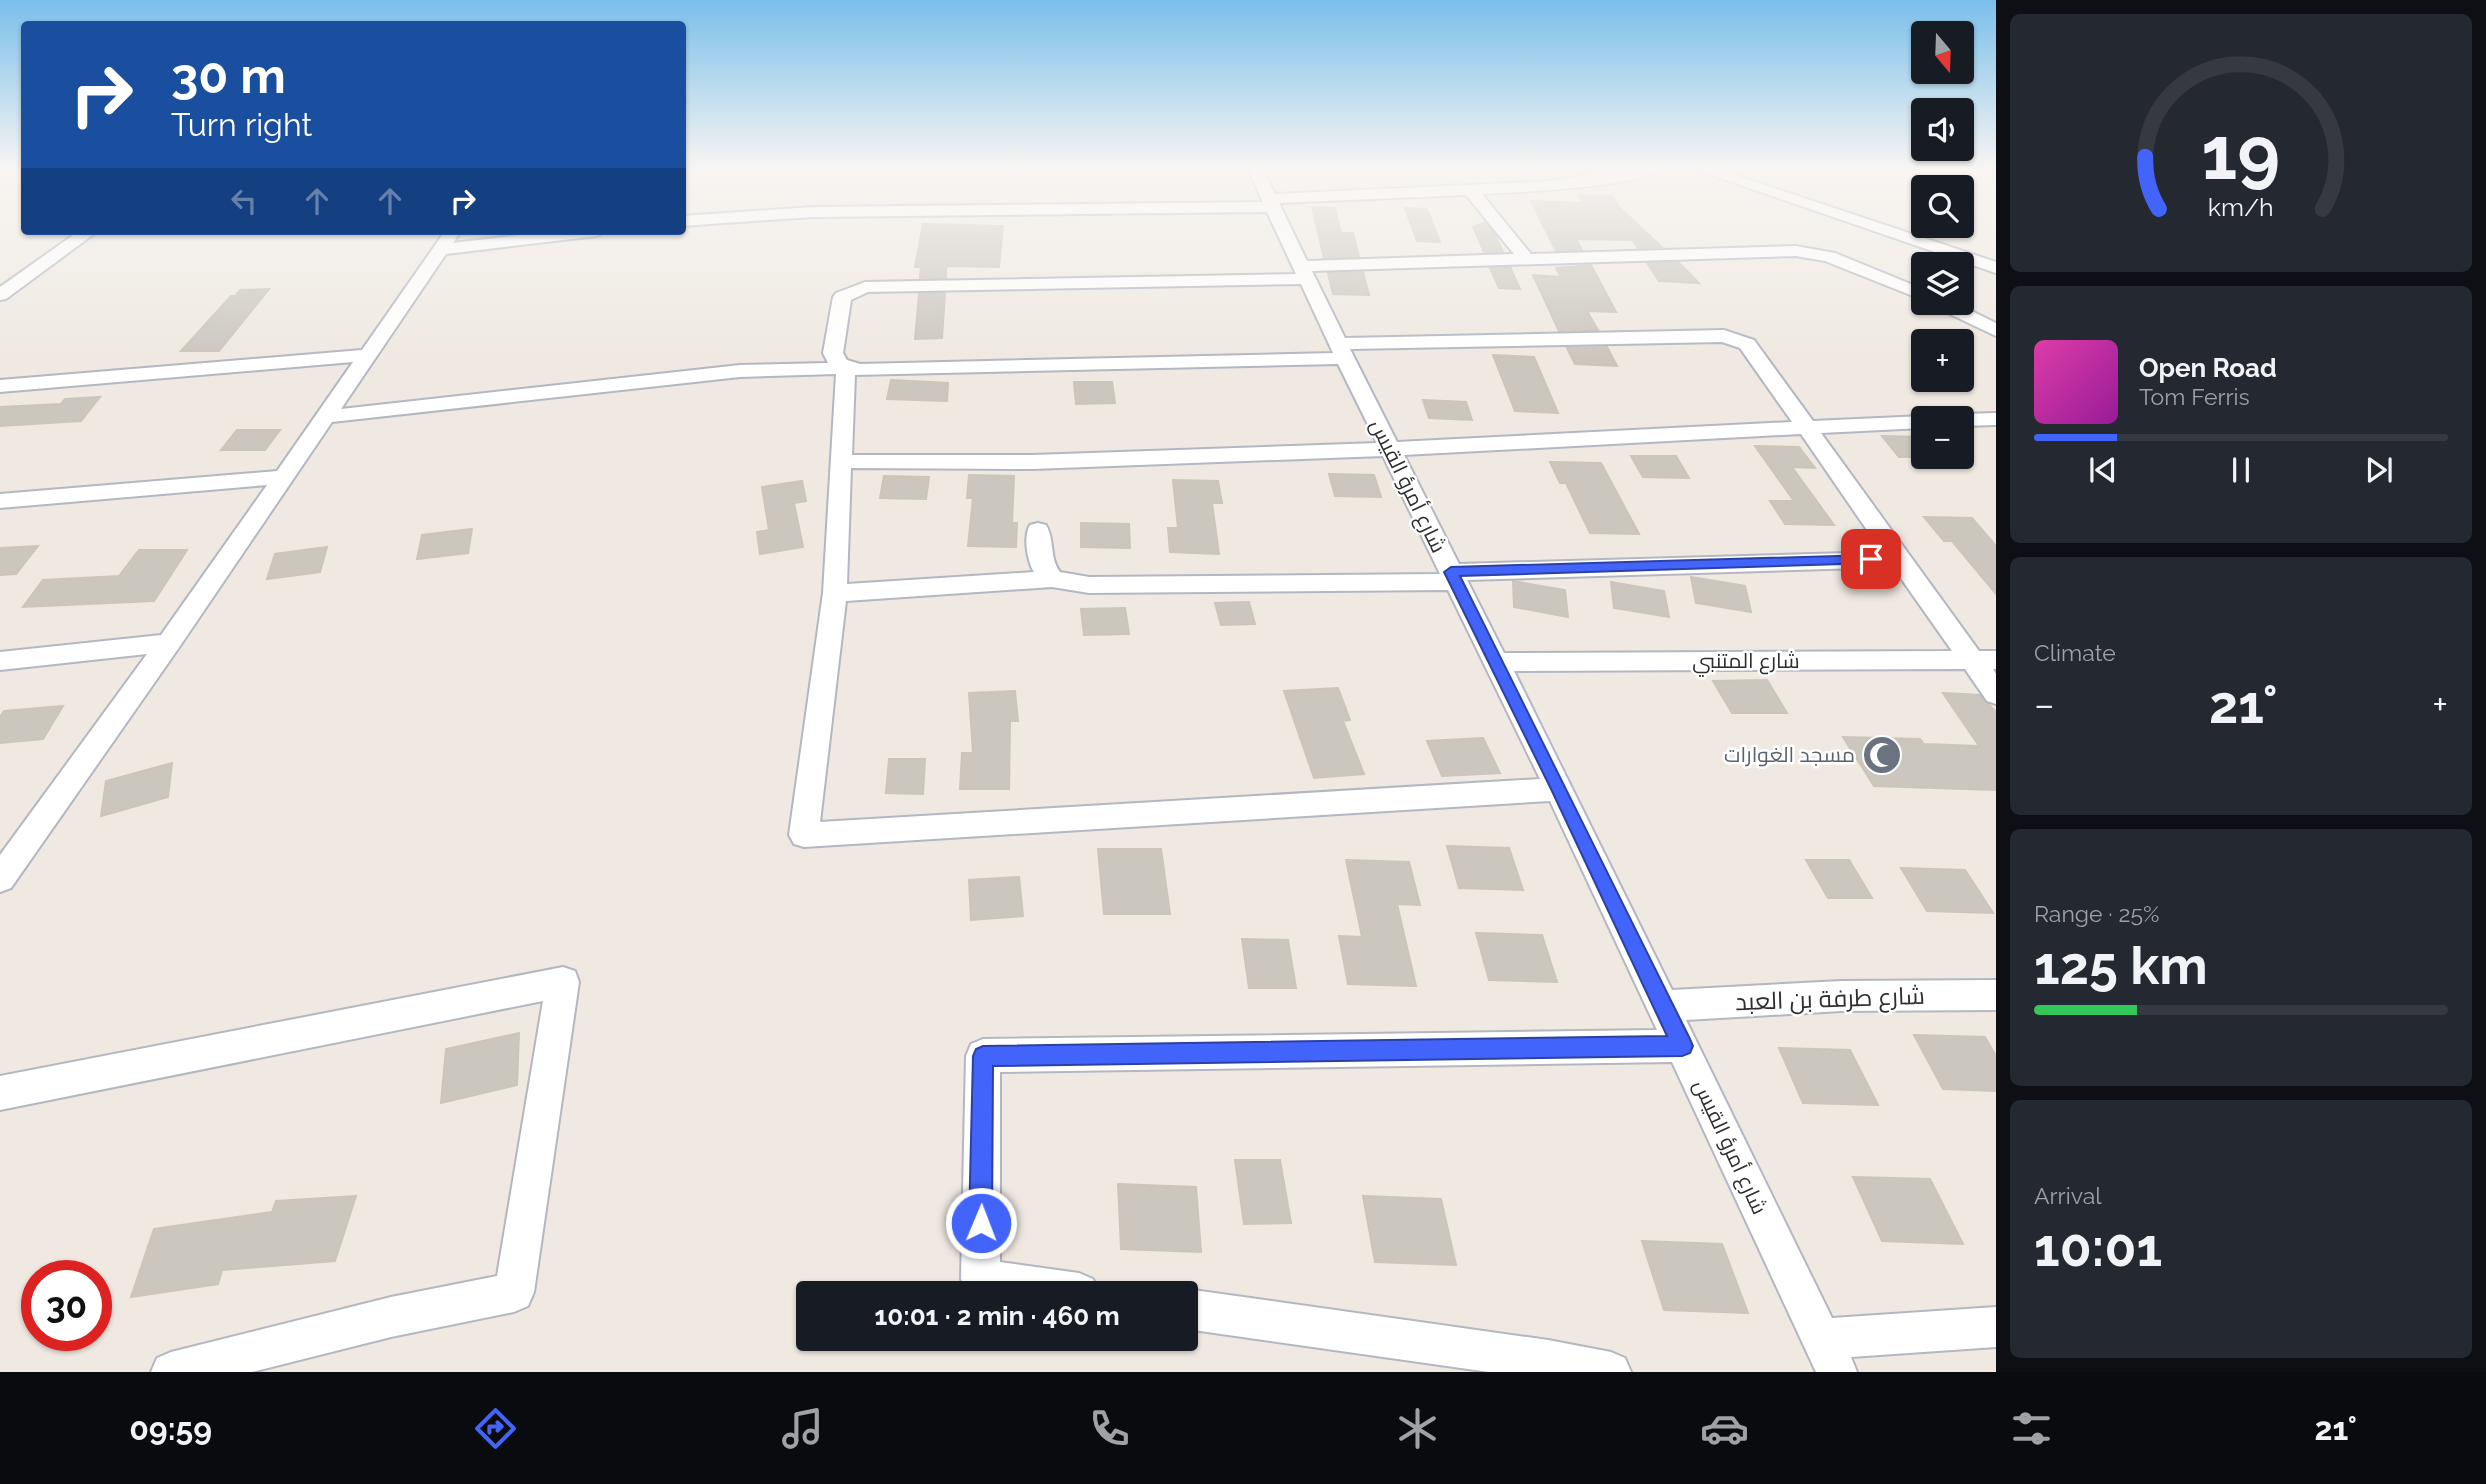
<!DOCTYPE html>
<html lang="en">
<head>
<meta charset="utf-8">
<style>
  :root { --surface:#171b24; --page:#242831; --text:#f1f3f6; --muted:#9ea1a6; --line:#363941; --accent:#4264fb }
  body { margin:0; font-family:Raleway,Cairo,sans-serif; background:var(--page); color:var(--text); height:100vh; display:flex; flex-direction:column; font-size:26px; white-space:nowrap }
  * { box-sizing:border-box; margin:0 }
  p { font-size:23px; color:var(--muted) }
  .icon { flex:none; width:38px; height:38px; fill:none; stroke:currentColor; stroke-width:2; stroke-linecap:round; stroke-linejoin:round }
  .map { position:relative; flex:1; overflow:hidden }
  .sheet { display:flex; flex-direction:column; gap:14px; padding:14px; background:#0d0f14; width:490px }
  .sheet>* { flex:none }
  .top-card { position:absolute; left:21px; top:21px; width:665px; height:214px; border-radius:7px; box-shadow:0 2px 5px #0004; background:#1a4fa0; color:#fff; overflow:hidden }
  .needle { width:46px; rotate:161deg }
  .tools { position:absolute; left:1911px; top:21px; display:grid; gap:14px }
  .tools a { display:grid; place-items:center; width:63px; height:63px; border-radius:7px; background:var(--surface); box-shadow:0 2px 5px #0004; font-size:35px }
  .speed { position:absolute; left:21px; top:1260px; display:flex; gap:14px; font-size:35px; font-weight:700; text-align:center }
  .speed>* { display:grid; place-content:center; width:91px; height:91px; border-radius:50%; background:var(--surface); box-shadow:0 2px 5px #0004; line-height:1 }
  .speed .limit { border:10px solid #d22; background:#fff; color:#111 }
  .pin { position:absolute; display:grid; place-items:center; width:60px; height:60px; color:#fff; margin:-30px; border-radius:14px; box-shadow:0 4px 10px #0006 }
  .me { position:absolute; width:77px; margin:-38px; rotate:1deg; stroke-linejoin:round; filter:drop-shadow(0 0 5px #0008) }
  .turn { display:flex; align-items:center; gap:24px; height:147px; padding:0 35px; font-size:32px }
  .turn .icon { width:91px; height:91px; stroke-width:2.5 }
  .turn b { display:block; font-size:49px; line-height:60px }
  .lanes { display:flex; align-items:center; height:66px; padding:0 35px; background:#0003; justify-content:center; gap:35px; direction:ltr }
  .lanes .off { opacity:.35 }
  .big { font-size:52px; font-weight:700; line-height:1.1 }
  .sheet .card { flex:1; display:flex; flex-direction:column; justify-content:center; gap:10px; min-width:0; padding:0 24px; border-radius:10px; background:var(--page) }
  .sheet .dial { align-items:center; gap:0 }
  .dial svg { height:182px; overflow:visible; fill:none; stroke:var(--line); stroke-width:7; stroke-linecap:round; text-anchor:middle }
  .dial text { fill:var(--text); stroke:none }
  .song { display:flex; align-items:center; gap:21px }
  .cover { width:84px; height:84px; border-radius:10px; background:linear-gradient(135deg,hsl(320 70% 55%),hsl(300 70% 35%)) }
  .played { height:7px; border-radius:4px; background:linear-gradient(90deg,var(--accent) 20%,var(--line) 20%) }
  .keys { display:flex; justify-content:space-around; direction:ltr }
  .heat { display:flex; justify-content:space-between; align-items:center; font-size:38px; direction:ltr }
  .charge { height:10px; border-radius:5px; background:linear-gradient(90deg,#34c759 25%,var(--line) 0) }
  .trip { position:absolute; left:796px; top:1281px; width:402px; height:70px; border-radius:7px; background:var(--surface); box-shadow:0 2px 5px #0004; font-weight:700; line-height:70px; text-align:center }
  .tabs { display:flex; height:112px; justify-content:space-around; align-items:center; background:#090b0e; color:var(--muted) }
  .tabs .icon { width:49px; height:49px }
  .tabs .current { color:var(--accent) }
  .tabs b { font-size:32px; color:var(--text) }
  main { display:flex; flex:1; min-height:0 }
  .map>svg:first-child { display:block }
</style>
</head>
<body>
<main>
<div class="map">
<svg width="1996" height="1372" viewBox="0 0 1996 1372">
  <rect width="100%" height="100%" fill="#efe9e1"/>
  <g fill="#cbc7bf" stroke="#cbc5ba" stroke-width="2">
    <path d="M1579 195 1612 196 1619 207 1662 247 1638 248 1632 240 1576 239 1582 250 1556 251 1531 201 1584 203Z"/>
    <path d="M1312 207 1335 208 1341 233H1353L1359 257 1324 258Z"/>
    <path d="M1405 208 1427 209 1440 242 1417 241Z"/>
    <path d="M1485 222 1496 236 1503 252H1484L1473 227Z"/>
    <path d="M923 224 1003 226 999 267 951 266 946 267V278H920L921 267H915Z"/>
    <path d="M1678 262 1699 283 1659 281 1647 263Z"/>
    <path d="M1591 265 1616 312 1587 311 1598 330 1559 331 1533 275 1561 277 1556 268Z"/>
    <path d="M1510 267 1520 289 1499 288 1490 268Z"/>
    <path d="M1363 272 1369 295 1333 294 1328 273Z"/>
    <path d="M269 289 219 351H181L231 296H235L240 290Z"/>
    <path d="M945 293 942 338 915 339 919 294Z"/>
    <path d="M1607 347 1617 366 1575 364 1567 348Z"/>
    <path d="M1493 355 1534 357 1558 413 1515 411Z"/>
    <path d="M891 380 948 383 947 401 887 399Z"/>
    <path d="M1074 382H1112L1115 403 1076 404Z"/>
    <path d="M100 397 81 421 0 426V407L61 404 65 399Z"/>
    <path d="M1423 400 1466 402 1472 420 1429 418Z"/>
    <path d="M237 430H280L265 450H221Z"/>
    <path d="M1882 436 1923 437V457H1899Z"/>
    <path d="M1755 446 1799 447 1815 468 1792 467 1834 525 1785 524 1770 501H1794Z"/>
    <path d="M1631 456H1676L1689 478 1643 477Z"/>
    <path d="M1550 462 1601 463 1639 534 1590 533 1566 483H1560Z"/>
    <path d="M1329 474 1374 475 1381 497 1335 496Z"/>
    <path d="M969 475 1014 476 1012 523H1017L1016 547 968 546 973 498H967Z"/>
    <path d="M884 476 929 477 926 499 880 498Z"/>
    <path d="M1173 480 1218 481 1222 503H1212L1219 554 1170 552 1168 528H1178Z"/>
    <path d="M802 481 806 501 794 503 803 547 760 554 757 532 769 530 762 487Z"/>
    <path d="M1924 517 1972 518 1996 546V594L1952 541H1944Z"/>
    <path d="M1081 523 1129 524 1130 548 1081 547Z"/>
    <path d="M472 529 468 553 417 559 422 535Z"/>
    <path d="M38 546 16 574 0 575V548Z"/>
    <path d="M327 547 320 572 267 579 275 554Z"/>
    <path d="M139 550H187L154 601 23 607 43 580 119 576Z"/>
    <path d="M1691 577 1745 586 1751 612 1696 603Z"/>
    <path d="M1513 581 1565 590 1568 617 1514 607Z"/>
    <path d="M1611 582 1664 591 1669 617 1614 608Z"/>
    <path d="M1249 602 1255 624 1221 625 1215 603Z"/>
    <path d="M1125 608 1129 634 1084 635 1081 609Z"/>
    <path d="M1767 680 1787 713H1732L1713 681Z"/>
    <path d="M1338 688 1350 720 1343 721 1364 774 1314 778 1284 691Z"/>
    <path d="M1015 691 1018 721H1010L1009 789H960L962 753H973L969 693Z"/>
    <path d="M1943 693 1980 695 1996 712V790L1874 786 1843 737 1920 739 1924 744 1979 746Z"/>
    <path d="M63 706 43 739 0 743V717L4 711Z"/>
    <path d="M1483 738 1500 773 1442 776 1427 741Z"/>
    <path d="M889 759H925L923 794 886 793Z"/>
    <path d="M172 763 168 797 101 816 106 781Z"/>
    <path d="M1447 846 1509 848 1523 890 1459 888Z"/>
    <path d="M1098 849H1161L1170 914H1104Z"/>
    <path d="M1346 860 1409 862 1420 905 1397 904 1416 986 1348 984 1339 936 1362 937Z"/>
    <path d="M1806 860H1849L1872 898H1828Z"/>
    <path d="M1901 868 1965 870 1993 913 1927 911Z"/>
    <path d="M1019 877 1023 916 971 920 969 880Z"/>
    <path d="M1476 933 1542 935 1557 982 1489 980Z"/>
    <path d="M1242 939 1288 940 1296 988H1249Z"/>
    <path d="M519 1033 517 1085 441 1103 446 1049Z"/>
    <path d="M1914 1035 1985 1037 1996 1056V1091L1943 1089Z"/>
    <path d="M1779 1048 1850 1050 1878 1105 1803 1103Z"/>
    <path d="M1235 1160H1280L1291 1223 1244 1224Z"/>
    <path d="M1853 1177 1930 1179 1963 1244 1882 1241Z"/>
    <path d="M1118 1184 1196 1187 1201 1252 1121 1249Z"/>
    <path d="M356 1196 335 1261 222 1270 218 1284 131 1297 154 1229 272 1212 276 1201Z"/>
    <path d="M1363 1196 1441 1199 1456 1265 1375 1262Z"/>
    <path d="M1642 1241 1722 1244 1748 1313 1664 1310Z"/>
  </g>
  <g fill="none" stroke-linecap="round" stroke-linejoin="round">
    <defs>
      <g id="minor">
        <path d="M1247 167H1262L1275 194 1550 181 1638 167H1664C1641 188 1517 192 1482 194L1531 254 1796 246 1835 253 1923 289V300L1825 261 1796 256 1312 271 1345 338 1724 330 1754 340 1813 421 1923 416 1931 418H1923V428L1821 433 1979 651H1996V669H1993L1996 674V704L1987 701 1965 669 1514 671 1672 990 1841 981 1996 980V1010L1841 1011 1686 1020 1832 1318 1996 1307V1347L1851 1357 1857 1372H1816L1672 1062 1000 1072V1262L1079 1273 1093 1279 1099 1293H966L961 1279 966 1056 971 1044 983 1039 1657 1030 1550 801 804 847 794 844 789 835 823 593 836 374 740 377 332 422 178 649 11 888 0 892V855L147 654 0 670V652L161 635 267 485 0 508V494L277 471 353 362 0 392V380L362 350 445 231H461L453 243 554 231H605L597 236 446 254 341 409 740 365 828 363 823 353 833 297 836 293 865 282 1296 274 1267 212 813 217 682 226V216L813 207 1263 202ZM1466 195 1514 254 1307 261 1279 203ZM1301 284 1333 353 860 364 847 360 843 353 851 300 868 292ZM1722 342 1740 348 1792 422 1397 442 1350 349ZM1338 364 1377 443 1033 455H852L855 375ZM1801 434 1882 552 1459 564 1404 455ZM1383 456 1440 574 1089 577 1060 572C1049 557 1055 540 1046 525L1038 523 1030 525C1023 536 1027 561 1034 572L847 584 851 468 1033 469ZM1893 567 1952 651 1504 653 1467 580ZM1052 587 1089 593 1448 590 1540 779 820 822 846 601Z"/>
        <path d="M1688 167H1711L1996 262V273Z"/>
        <path d="M79 231H98L6 299 0 300V287Z"/>
        <path d="M1932 303H1955L1996 323V336L1935 307Z"/>
        <path d="M1996 413V425L1962 426V418H1953L1962 414Z"/>
        <path d="M563 967 575 971 579 982 534 1292 528 1306 514 1312 391 1337 252 1372H151L157 1358 171 1352 391 1297 497 1276 543 1001 0 1110V1076Z"/>
        <path d="M1186 1289 1548 1340 1611 1352 1625 1358 1631 1372H1489L1186 1329V1293H1176Z"/>
      </g>
    </defs>
    <use href="#minor" stroke="#b4b7c1" stroke-width="4"/>
    <use href="#minor" fill="#fff" fill-rule="evenodd"/>
  </g>
  <linearGradient id="sky" x2="0" y2="1"><stop stop-color="#7abfeb"/><stop offset="0.47" stop-color="#f8f5f2"/><stop offset="1" stop-color="#f8f5f2" stop-opacity="0"/></linearGradient>
  <rect width="1996" height="359" fill="url(#sky)"/>
  <path fill="#4264fb" stroke="#2b41a3" stroke-width="2" d="M1871 555 1878 559 1876 563 1460 576 1690 1039 1693 1046 1690 1053 1682 1056 993 1066 992 1223 989 1232 981 1235 973 1232 969 1223 973 1056 976 1049 983 1046 1667 1036 1551 789 1444 572 1451 567Z"/>
  <defs>
    <symbol id="mosque-disc" viewBox="-11 -11 22 22"><circle r="9.5" fill="#6b7280" stroke="#fff"/><path d="M3.5-4.9A6 6 0 1 0 3.5 4.9A5 5 0 1 1 3.5-4.9Z" fill="#fff"/></symbol>
  </defs>
  <g fill-rule="evenodd">
    <use href="#mosque-disc" x="1860" y="733" width="44" height="44"/>
  </g>
  <g text-anchor="middle" stroke-width="5" stroke-linejoin="round" paint-order="stroke">
    <g font-size="21" fill="#2e2e2e" stroke="#fff">
      <text transform="translate(1408 486) rotate(64)" y="7">شارع أمرؤ القيس</text>
      <text x="1746" y="668">شارع المتنبي</text>
      <text transform="translate(1730 1147) rotate(65)" y="7">شارع أمرؤ القيس</text>
    </g>
    <g font-size="21" fill="#5b616d" stroke="#fff" text-anchor="end">
      <text x="1855" y="762">مسجد الغوارات</text>
    </g>
    <g font-size="24" fill="#2e2e2e" stroke="#fff">
      <text transform="translate(1830 999) rotate(-2)" y="8">شارع طرفة بن العبد</text>
    </g>
  </g>
</svg>
<div class="tools">
<a><svg class="needle" viewBox="-14 -14 28 28"><path d="M0-13l5 13h-10z" fill="#e53935"/><path d="M0 13l5-13h-10z" fill="#9ea1a6"/></svg></a>
<a><svg class="icon" aria-label="sound" viewBox="0 0 24 24"><path d="M4 9h4l5-4v14l-5-4H4zM17 9q2 3 0 6"/></svg></a>
<a><svg class="icon" aria-label="search" viewBox="0 0 24 24"><circle cx="10" cy="10" r="6"/><path d="M15 15l6 6"/></svg></a>
<a><svg class="icon" aria-label="layers" viewBox="0 0 24 24"><path d="M12 4l9 5-9 5-9-5zM3 14l9 5 9-5"/></svg></a>
<a>+</a>
<a>−</a>
</div>
<div class="speed"><div class="limit">30</div></div>
<div class="pin" style="left:1871px;top:559px;background:#d93025"><svg class="icon" aria-label="arrive" viewBox="0 0 24 24"><path d="M6 21V4h12l-3 4 3 4H6"/></svg></div>
<svg class="me" style="left:981px;top:1223px" viewBox="-20 -20 40 40"><circle r="17" fill="#4264fb" stroke="#fff" stroke-width="3"/><path d="M0-11L8 9 0 5-8 9z" fill="#fff"/></svg>
<div class="trip">10:01 · 2 min · 460 m</div>
<div class="top-card">
<div class="turn"><svg class="icon" aria-label="right" viewBox="0 0 24 24"><path d="M7 20v-9h11M14 6l5 5-5 5"/></svg><div><b>30 m</b>Turn right</div></div>
<div class="lanes"><svg class="icon off" aria-label="left" viewBox="0 0 24 24"><path d="M17 20v-9H6M10 6l-5 5 5 5"/></svg><svg class="icon off" aria-label="ahead" viewBox="0 0 24 24"><path d="M12 20V5M6 11l6-6 6 6"/></svg><svg class="icon off" aria-label="ahead" viewBox="0 0 24 24"><path d="M12 20V5M6 11l6-6 6 6"/></svg><svg class="icon" aria-label="right" viewBox="0 0 24 24"><path d="M7 20v-9h11M14 6l5 5-5 5"/></svg></div>
</div>
</div>
<section class="sheet">
<div class="card dial"><svg viewBox="0 0 100 80">
<path d="M14 69A42 42 0 1 1 86 69"/>
<path d="M14 69A42 42 0 0 1 8 46" stroke="#4264fb"/>
<text x="50" y="56" font-size="32" font-weight="700">19</text>
<text x="50" y="72" font-size="11">km/h</text>
</svg></div>
<div class="card">
<div class="song"><i class="cover"></i><div><b>Open Road</b><p>Tom Ferris</p></div></div>
<div class="played"></div>
<div class="keys"><svg class="icon" aria-label="previous" viewBox="0 0 24 24"><path d="M18 5L8 12l10 7zM5 5v14"/></svg><svg class="icon" aria-label="pause" viewBox="0 0 24 24"><path d="M8 5v14M16 5v14"/></svg><svg class="icon" aria-label="next" viewBox="0 0 24 24"><path d="M6 5l10 7-10 7zM19 5v14"/></svg></div>
</div>
<div class="card"><p>Climate</p>
<div class="heat"><a>−</a><b class="big">21°</b><a>+</a></div>
</div>
<div class="card"><p>Range · 25%</p><b class="big">125 km</b><div class="charge"></div></div>
<div class="card"><p>Arrival</p><b class="big">10:01</b></div>
</section>
</main>
<nav class="tabs">
<b>09:59</b>
<svg class="icon current" aria-label="directions" viewBox="0 0 24 24"><path d="M12 3l9 9-9 9-9-9zM9 14v-3h6M13 9l2 2-2 2"/></svg>
<svg class="icon" aria-label="music" viewBox="0 0 24 24"><path d="M9 18V5l10-2v13"/><circle cx="6" cy="18" r="3"/><circle cx="16" cy="16" r="3"/></svg>
<svg class="icon" aria-label="phone" viewBox="0 0 24 24"><path d="M5 4h4l2 5-3 2q2 4 5 5l2-3 5 2v4C11 20 4 13 5 4z"/></svg>
<svg class="icon" aria-label="climate" viewBox="0 0 24 24"><path d="M12 3v18M4 7l16 10M4 17L20 7"/></svg>
<svg class="icon" aria-label="car" viewBox="0 0 24 24"><path d="M5 17H2v-5l4-1 3-4h7l3 4 3 1v5h-3M9 17h6M6 11h13"/><circle cx="7" cy="17" r="2"/><circle cx="17" cy="17" r="2"/></svg>
<svg class="icon" aria-label="filters" viewBox="0 0 24 24"><path d="M4 7h16M4 17h16"/><circle cx="9" cy="7" r="2"/><circle cx="15" cy="17" r="2"/></svg>
<b>21°</b>
</nav>
</body>
</html>
